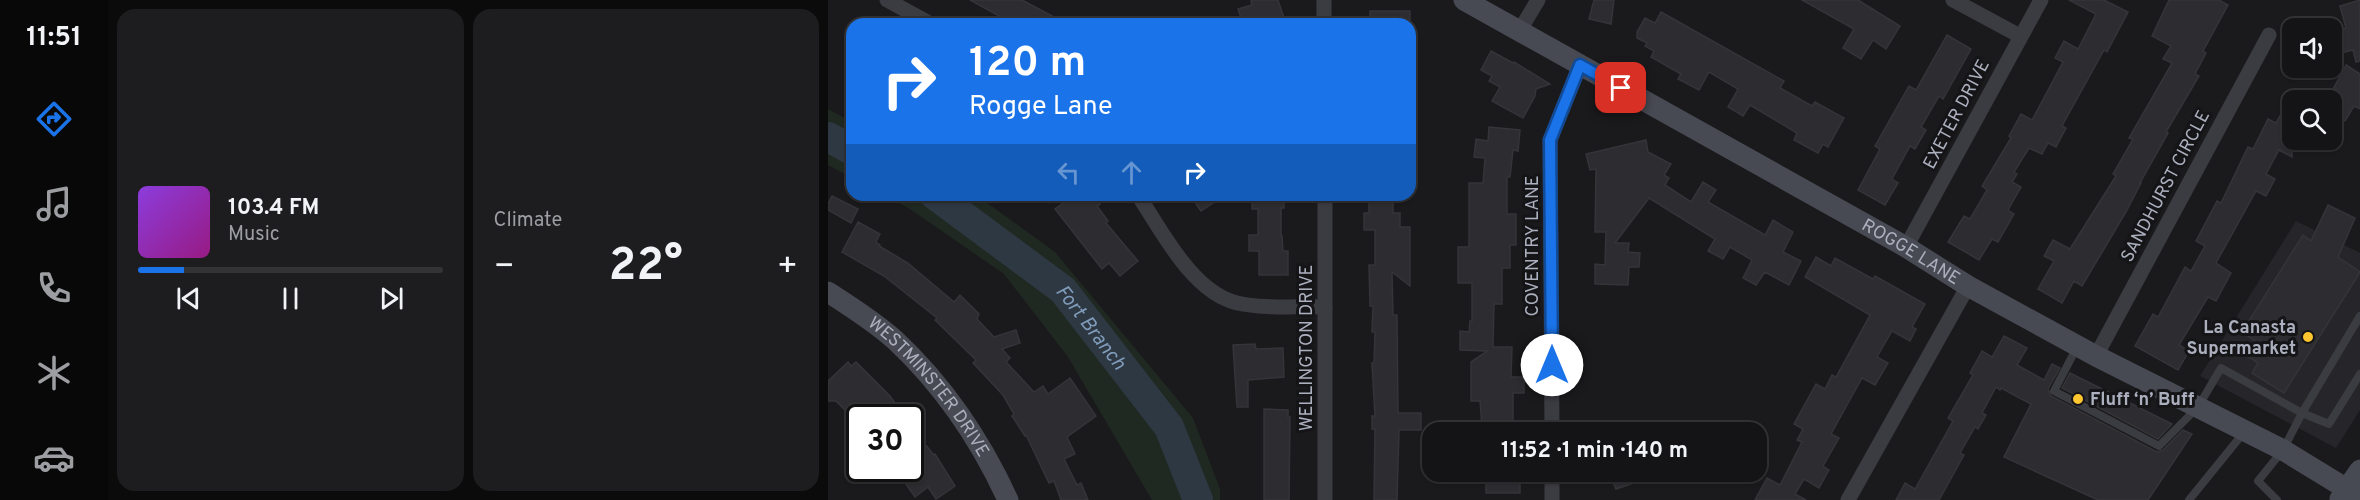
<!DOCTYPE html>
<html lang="en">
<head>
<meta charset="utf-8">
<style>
  :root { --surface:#141416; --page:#1d1d1f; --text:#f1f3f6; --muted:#9d9ea1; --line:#333335; --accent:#1a73e8 }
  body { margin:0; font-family:Overpass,sans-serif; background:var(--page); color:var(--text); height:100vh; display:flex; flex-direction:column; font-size:22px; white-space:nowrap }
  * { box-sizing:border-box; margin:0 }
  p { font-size:20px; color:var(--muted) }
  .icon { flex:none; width:33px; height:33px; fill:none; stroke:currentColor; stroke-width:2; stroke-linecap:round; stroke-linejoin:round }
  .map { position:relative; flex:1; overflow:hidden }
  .side { display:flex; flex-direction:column; gap:9px; padding:9px; background:#0b0b0c; width:720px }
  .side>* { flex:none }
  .top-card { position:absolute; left:18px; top:18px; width:570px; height:183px; border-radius:18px; box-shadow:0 2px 4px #0004,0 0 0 2px var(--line); background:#1a73e8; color:#fff; overflow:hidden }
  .buttons { position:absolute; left:1454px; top:18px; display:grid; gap:12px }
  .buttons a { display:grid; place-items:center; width:60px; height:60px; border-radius:12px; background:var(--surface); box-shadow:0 2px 4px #0004,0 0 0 2px var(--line); font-size:30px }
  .speed { position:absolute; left:18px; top:404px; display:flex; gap:12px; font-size:30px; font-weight:700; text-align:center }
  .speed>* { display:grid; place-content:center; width:78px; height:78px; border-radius:50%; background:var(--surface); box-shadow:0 2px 4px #0004,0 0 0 2px var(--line); line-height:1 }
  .speed .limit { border:3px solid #111; border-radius:9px; background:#fff; color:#111 }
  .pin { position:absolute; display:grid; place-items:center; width:51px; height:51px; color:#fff; margin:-26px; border-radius:12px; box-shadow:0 3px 9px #0006 }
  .me { position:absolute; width:66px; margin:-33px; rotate:0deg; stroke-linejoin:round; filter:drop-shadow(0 0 4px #0008) }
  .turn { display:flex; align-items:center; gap:21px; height:126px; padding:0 24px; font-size:27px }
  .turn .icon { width:78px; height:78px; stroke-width:2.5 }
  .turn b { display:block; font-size:42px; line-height:51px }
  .lanes { display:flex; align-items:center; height:57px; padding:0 24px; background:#0003; justify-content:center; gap:30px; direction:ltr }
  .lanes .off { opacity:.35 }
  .big { font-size:45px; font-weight:700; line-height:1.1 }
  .side .tile { flex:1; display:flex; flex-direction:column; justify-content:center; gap:9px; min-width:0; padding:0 21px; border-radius:18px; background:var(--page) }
  .song { display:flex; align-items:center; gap:18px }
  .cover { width:72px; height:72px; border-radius:9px; background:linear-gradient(135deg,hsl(270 70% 55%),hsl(310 70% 35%)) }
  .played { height:6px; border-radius:3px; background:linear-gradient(90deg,var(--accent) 15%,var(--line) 15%) }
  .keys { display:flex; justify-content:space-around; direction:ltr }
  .heat { display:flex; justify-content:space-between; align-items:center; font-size:33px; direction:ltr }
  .side .tiles { flex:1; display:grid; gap:9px; grid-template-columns:repeat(2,1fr) }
  .trip { position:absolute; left:594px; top:422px; width:345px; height:60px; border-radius:18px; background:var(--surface); box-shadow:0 2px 4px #0004,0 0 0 2px var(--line); font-weight:700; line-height:60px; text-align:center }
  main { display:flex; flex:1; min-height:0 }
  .tab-bar { display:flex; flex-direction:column; width:108px; justify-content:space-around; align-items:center; background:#080809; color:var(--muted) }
  .tab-bar .icon { width:42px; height:42px }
  .tab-bar .on { color:var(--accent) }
  .tab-bar b { font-size:27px; color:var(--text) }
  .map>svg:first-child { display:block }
</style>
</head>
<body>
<main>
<nav class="tab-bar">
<b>11:51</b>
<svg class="icon on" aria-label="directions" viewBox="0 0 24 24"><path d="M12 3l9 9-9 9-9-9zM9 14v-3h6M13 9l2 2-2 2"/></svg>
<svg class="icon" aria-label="music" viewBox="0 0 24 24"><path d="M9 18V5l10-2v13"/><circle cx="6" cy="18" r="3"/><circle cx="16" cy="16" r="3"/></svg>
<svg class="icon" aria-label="phone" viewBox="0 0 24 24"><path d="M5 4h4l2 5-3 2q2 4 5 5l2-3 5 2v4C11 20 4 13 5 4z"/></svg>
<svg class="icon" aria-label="climate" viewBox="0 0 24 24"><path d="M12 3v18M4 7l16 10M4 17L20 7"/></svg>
<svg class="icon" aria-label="car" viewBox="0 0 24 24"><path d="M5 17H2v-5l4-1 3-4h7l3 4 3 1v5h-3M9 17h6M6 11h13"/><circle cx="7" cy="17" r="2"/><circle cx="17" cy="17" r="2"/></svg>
</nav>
<section class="side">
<div class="tiles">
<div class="tile">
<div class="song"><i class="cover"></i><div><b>103.4 FM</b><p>Music</p></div></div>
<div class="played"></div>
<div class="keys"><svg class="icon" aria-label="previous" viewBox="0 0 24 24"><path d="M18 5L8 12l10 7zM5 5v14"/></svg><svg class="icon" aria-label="pause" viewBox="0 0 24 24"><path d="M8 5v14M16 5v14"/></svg><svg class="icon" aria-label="next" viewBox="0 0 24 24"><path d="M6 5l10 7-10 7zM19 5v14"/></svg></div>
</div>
<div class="tile"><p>Climate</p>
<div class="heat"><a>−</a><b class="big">22°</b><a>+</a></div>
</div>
</div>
</section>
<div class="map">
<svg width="1532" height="500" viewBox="0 0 1532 500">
  <rect width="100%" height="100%" fill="#1a1a1d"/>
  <path fill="#26262a" d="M1468 221 1532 253V410L1508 448 1372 376Z"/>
  <g fill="#1f2921">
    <path d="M0 109 24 122V178L0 165Z"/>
    <path d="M56 195H148L227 252 365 418 392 489V500H324L240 357 176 274 82 209Z"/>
  </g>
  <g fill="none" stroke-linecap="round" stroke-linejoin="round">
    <g stroke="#2e3843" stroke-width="30">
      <path d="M0 137 24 150"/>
      <path id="s1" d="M107 195 235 290 341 427 370 500"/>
    </g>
  </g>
  <g fill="#2d2d31" stroke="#343439" stroke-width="1.5">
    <path d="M142 0H194L239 24H186Z"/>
    <path d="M423 0H450L458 24H415L410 9 424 5Z"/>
    <path d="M766 0H786L783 24 761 19Z"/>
    <path d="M974 0H1030L1072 26 1058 49 1045 40 1033 59 1015 48 1026 29Z"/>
    <path d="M1241 0H1276L1300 12 1279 52 1276 50 1234 126 1238 128 1228 147 1220 143 1214 154 1201 148 1186 172 1189 174 1184 182 1193 187 1180 210 1186 214 1170 242 1164 239 1151 260 1120 242 1136 216 1142 219 1159 190 1154 186 1183 138 1181 136 1193 114 1204 120 1235 62 1227 58 1236 41 1250 49 1268 14Z"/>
    <path d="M1341 0H1391L1400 5 1375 51 1378 53 1367 74 1371 76 1338 132 1340 133 1312 183H1313L1298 212 1254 286 1246 281 1234 303 1210 289 1226 261 1216 256 1225 240 1242 249 1288 176 1285 174 1305 139 1301 138 1344 63 1335 59 1343 46 1324 36Z"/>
    <path d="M1532 0V61L1528 62 1525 50 1508 54 1503 32 1518 28 1512 6Z"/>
    <rect x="542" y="11" width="40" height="13"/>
    <path d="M833 12 956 81 952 88 984 106 987 102 1016 118 1000 147 995 144 990 153 966 140 969 133 922 105 915 116 900 107 910 89 881 72 871 90 850 79 853 74 823 57 826 51 817 46 819 43 809 38V32L817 18 827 23Z"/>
    <path d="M1119 35 1143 49 1115 99 1111 96 1093 127 1098 130 1087 149 1082 146 1064 179 1070 183 1057 205 1030 190 1052 149 1047 146 1081 86 1088 90Z"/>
    <path d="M663 51 685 63 686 62 722 84 708 89 707 96 695 118 664 101 672 87 661 81 664 76 653 70Z"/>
    <path d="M1518 65 1532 74V109L1526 106 1517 121 1503 113V93Z"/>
    <path d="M1464 94V157L1451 150 1438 174 1447 179 1438 196 1428 191 1388 263 1403 273 1388 301 1380 297 1351 345 1361 351 1350 370 1307 346 1325 314 1330 317 1357 267 1363 271 1377 246 1368 241 1389 201 1393 203 1420 147 1425 149 1440 119 1448 123Z"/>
    <path d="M661 127 692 130 690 151 685 150 682 177H679V214H688V245H682V268H674V304H666L665 347H684L683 377H696V393H685V426H654L652 401H643V362L659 351 632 350V331L641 332 642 321H644V283H630V247H641V183H655L657 158 646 157 648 139 660 141Z"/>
    <path d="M818 140 820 152 843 164 836 175 841 178 837 185 863 202 875 182 888 190 880 202 937 235 945 220 965 232 955 252 973 261 961 285 937 272 928 285 915 278 924 260 902 247 895 259 880 251 887 239 821 198 787 243H801L800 252 812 253 811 267H801L800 285 767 284V264L777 265 778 232H767L768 169 762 170 758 154Z"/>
    <path d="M246 195H265L272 204 269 206 280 221 278 223 310 261 292 276 281 263 274 269 227 209Z"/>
    <path d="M362 195H397L373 211Z"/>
    <path d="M424 195H456V208H453V236H454L455 251H460V275H431V251H421V235H430V209H424Z"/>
    <path d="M541 195H565V213H572V227H582V286L564 272 565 315H569L570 413H593V430H571L569 500H546L547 429H544V416H547L544 363H546L547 332H544L545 306H542L541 265H547V230H536V213H541Z"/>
    <path d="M4 196 30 209 23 223 0 210V204Z"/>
    <path d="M1500 205 1527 218 1510 257 1532 272 1456 393 1424 373 1430 363 1421 357 1430 343 1414 332 1475 235 1483 241Z"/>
    <path d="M30 222 52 234 48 242 52 245 51 246 80 263 126 302 132 295 151 314 149 319 166 337 188 330 192 343 174 349 182 358 178 362 206 392 215 386 220 394 242 378 268 416 239 437 247 454 236 459 249 485 253 483 260 500H233L226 481 221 483 198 435 197 436 184 416 186 414 175 395 145 363 148 360 107 320 109 318 56 276 14 252Z"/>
    <path d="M988 257 1003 266 1007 258 1045 279 1047 276 1097 304 1084 327 1088 329 1082 341 1064 331 1049 357 1060 363 1047 385 1034 378 1003 434 1011 438 995 466 1001 470 991 488 976 479 967 494 978 500H927L939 478 952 485 974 442 969 440 975 429 966 424 988 384 997 389 1004 375 1008 377 1042 315 977 277Z"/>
    <path d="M1176 336 1199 348 1189 365 1216 380 1224 364 1232 368 1220 389 1223 396 1329 452 1335 450 1355 430 1364 434 1320 500H1270L1176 457 1203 404 1173 388 1172 390 1168 387 1154 413 1158 415 1150 429 1147 427 1132 453 1136 455 1111 500H1068L1077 483 1087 489 1125 421 1120 418 1145 375 1142 373 1154 351 1164 357Z"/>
    <path d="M427 344 428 349 455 348 456 377 420 380V407H409L405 345Z"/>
    <path d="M20 362 23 366 28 362 62 396 77 417H24L8 401H0V381Z"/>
    <path d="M1242 373 1344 424 1330 439 1234 388Z"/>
    <path d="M436 409 460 410V417H462L461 500H436Z"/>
    <path d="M82 426 106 455 107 454 127 486 108 499 100 487 87 497 77 483 90 474 82 464Z"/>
    <path d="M658 471H681V473H692V493H658Z"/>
    <path d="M780 471H834L835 473 788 489Z"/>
  </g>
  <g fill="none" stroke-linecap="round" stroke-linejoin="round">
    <g stroke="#3b3b42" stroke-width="8">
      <path d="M1249 347 1226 391 1331 446 1370 407 1393 368 1474 413 1532 316"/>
      <path d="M1361 500 1417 431"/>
      <path d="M1449 500 1430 481 1455 450 1474 413 1501 424 1532 374"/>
    </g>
    <g stroke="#3b3b42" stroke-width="15">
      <path d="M59 0 103 24"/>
      <path d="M496 0V24"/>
      <path d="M1125 0 1192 36"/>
      <path d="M692 30 710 0"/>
      <path d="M310 195C334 231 364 292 409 303 437 309 468 306 497 307"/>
      <path d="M497 195V500"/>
      <path d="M1078 247 1213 0"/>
      <path d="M1268 356 1441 35"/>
      <path d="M724 432 722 140 752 65"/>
      <path d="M724 471V500"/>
      <path d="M1020 500 1140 286"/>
    </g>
    <g stroke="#484a53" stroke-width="21">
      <path id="s2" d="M636 0 1078 247 1140 286 1268 356 1455 450 1532 497"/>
      <path id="s3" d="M0 292C22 306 47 322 67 340 115 385 153 441 180 500"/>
      <path d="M1512 499 1532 470"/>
    </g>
  </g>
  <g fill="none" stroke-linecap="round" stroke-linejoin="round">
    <defs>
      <path id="route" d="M724 365 722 140 752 65 793 88"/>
    </defs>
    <use href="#route" stroke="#114b97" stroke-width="15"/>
    <use href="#route" stroke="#1a73e8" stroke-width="10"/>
  </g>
  <g fill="#ffc630" stroke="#151518" stroke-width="2">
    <circle cx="1480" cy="337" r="6"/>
    <circle cx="1250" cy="399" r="6"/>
  </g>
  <g text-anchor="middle" stroke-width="6" stroke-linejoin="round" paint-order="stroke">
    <g font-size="18" fill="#acb0be" stroke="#151518">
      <text transform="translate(1128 114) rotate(-62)" y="6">EXETER DRIVE</text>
      <text transform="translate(1337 186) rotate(-62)" y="6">SANDHURST CIRCLE</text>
      <text transform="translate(704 246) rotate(-90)" y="6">COVENTRY LANE</text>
      <text dy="6" stroke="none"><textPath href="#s2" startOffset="513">ROGGE LANE</textPath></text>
      <text transform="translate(478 348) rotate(-90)" y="6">WELLINGTON DRIVE</text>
      <text dy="6" stroke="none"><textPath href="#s3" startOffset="140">WESTMINSTER DRIVE</textPath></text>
    </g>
    <g font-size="18" font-weight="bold" fill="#acb0be" stroke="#151518" text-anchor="end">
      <text x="1468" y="333">La Canasta<tspan x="1468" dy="21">Supermarket</tspan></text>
      <text x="1262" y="405" text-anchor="start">Fluff ‘n’ Buff</text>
    </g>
    <g font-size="20" font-style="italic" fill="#809cbb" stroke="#151518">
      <text dy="7" stroke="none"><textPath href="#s1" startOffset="206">Fort Branch</textPath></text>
    </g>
  </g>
</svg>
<div class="buttons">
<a><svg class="icon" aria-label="sound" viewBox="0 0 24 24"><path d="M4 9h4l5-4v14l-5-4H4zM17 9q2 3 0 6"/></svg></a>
<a><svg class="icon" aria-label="search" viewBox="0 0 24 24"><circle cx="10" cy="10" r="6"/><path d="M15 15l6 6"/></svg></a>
</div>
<div class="speed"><div class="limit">30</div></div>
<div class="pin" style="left:793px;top:88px;background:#d93025"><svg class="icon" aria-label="arrive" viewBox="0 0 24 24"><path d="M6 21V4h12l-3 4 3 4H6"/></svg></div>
<svg class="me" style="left:724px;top:365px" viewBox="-20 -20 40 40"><circle r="19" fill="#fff"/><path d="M0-13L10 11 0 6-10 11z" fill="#1a73e8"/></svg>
<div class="trip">11:52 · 1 min · 140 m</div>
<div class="top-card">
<div class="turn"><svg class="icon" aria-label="right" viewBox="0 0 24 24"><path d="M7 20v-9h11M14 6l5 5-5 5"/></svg><div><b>120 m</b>Rogge Lane</div></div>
<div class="lanes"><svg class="icon off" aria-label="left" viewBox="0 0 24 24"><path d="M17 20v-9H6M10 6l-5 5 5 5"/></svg><svg class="icon off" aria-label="ahead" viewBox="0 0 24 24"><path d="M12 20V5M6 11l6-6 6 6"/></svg><svg class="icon" aria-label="right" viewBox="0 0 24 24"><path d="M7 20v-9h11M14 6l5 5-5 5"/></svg></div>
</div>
</div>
</main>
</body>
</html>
